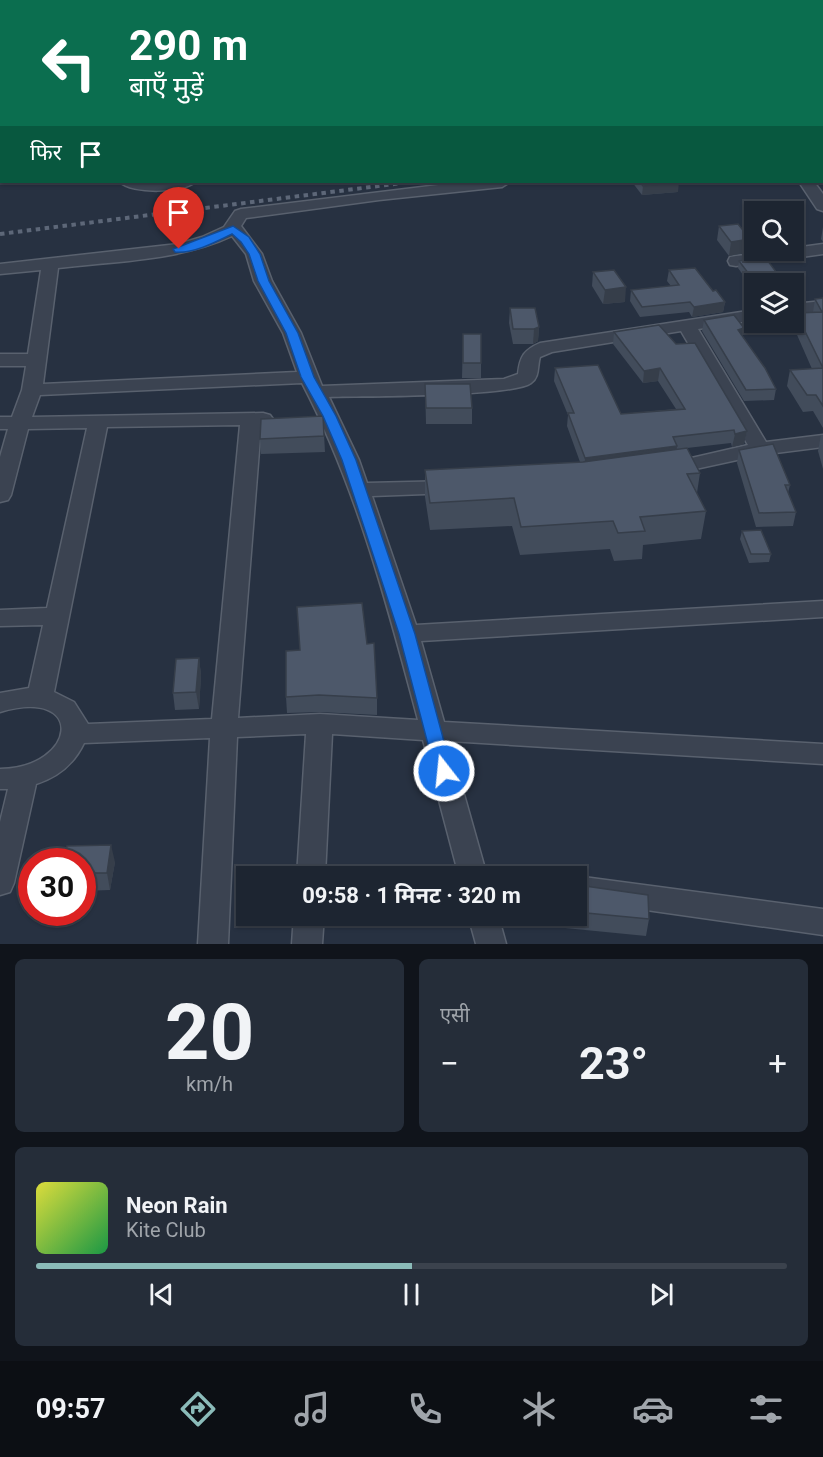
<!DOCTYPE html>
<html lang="hi">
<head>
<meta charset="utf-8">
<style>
  :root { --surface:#1d2531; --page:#252d39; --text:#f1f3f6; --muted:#a0a5ab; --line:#3b424d; --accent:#8bbbb9 }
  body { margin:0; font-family:Roboto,"Noto Sans Devanagari",sans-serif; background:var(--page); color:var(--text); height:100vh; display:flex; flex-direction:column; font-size:22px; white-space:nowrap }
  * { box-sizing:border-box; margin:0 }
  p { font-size:20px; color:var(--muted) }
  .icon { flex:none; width:33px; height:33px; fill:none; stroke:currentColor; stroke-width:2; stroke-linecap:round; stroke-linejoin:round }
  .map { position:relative; height:944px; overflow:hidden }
  .sheet { display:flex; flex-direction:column; gap:15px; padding:15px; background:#10141b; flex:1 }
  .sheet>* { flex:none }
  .hud { position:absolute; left:0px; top:0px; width:824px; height:183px; box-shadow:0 2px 4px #0004,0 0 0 2px var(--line); background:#0b6e4f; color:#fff; overflow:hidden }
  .buttons { position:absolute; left:744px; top:201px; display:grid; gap:12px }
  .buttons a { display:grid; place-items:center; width:60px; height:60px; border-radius:0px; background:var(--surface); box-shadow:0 2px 4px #0004,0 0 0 2px var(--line); font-size:30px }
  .speed { position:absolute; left:18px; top:848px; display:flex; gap:12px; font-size:30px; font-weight:700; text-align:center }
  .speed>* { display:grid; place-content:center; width:78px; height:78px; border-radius:50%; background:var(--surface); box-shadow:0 2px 4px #0004,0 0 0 2px var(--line); line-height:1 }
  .speed .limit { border:9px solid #d22; background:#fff; color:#111 }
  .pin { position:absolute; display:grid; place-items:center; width:51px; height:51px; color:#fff; margin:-62px -26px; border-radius:50% 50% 50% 0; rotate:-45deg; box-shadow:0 0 6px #0007 }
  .pin .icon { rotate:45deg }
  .me { position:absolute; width:66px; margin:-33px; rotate:344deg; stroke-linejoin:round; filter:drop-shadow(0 0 4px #0008) }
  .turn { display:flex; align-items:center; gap:21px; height:126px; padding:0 30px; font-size:27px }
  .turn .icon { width:78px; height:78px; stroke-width:2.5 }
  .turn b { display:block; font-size:42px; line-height:51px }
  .then { display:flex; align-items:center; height:57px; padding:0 30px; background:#0003; gap:12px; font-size:22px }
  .big { font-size:45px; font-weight:700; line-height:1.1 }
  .sheet .widget { flex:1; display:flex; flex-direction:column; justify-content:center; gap:9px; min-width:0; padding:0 21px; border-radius:9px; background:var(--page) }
  .sheet .dial { align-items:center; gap:0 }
  .dial b { font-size:78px; line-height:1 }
  .song { display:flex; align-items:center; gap:18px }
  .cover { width:72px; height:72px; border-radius:9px; background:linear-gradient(135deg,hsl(60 70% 55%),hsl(140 70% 35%)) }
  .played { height:6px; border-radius:3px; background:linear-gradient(90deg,var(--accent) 50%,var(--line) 50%) }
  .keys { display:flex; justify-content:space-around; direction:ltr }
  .heat { display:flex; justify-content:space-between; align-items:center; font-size:33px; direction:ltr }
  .sheet .tiles { flex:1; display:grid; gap:15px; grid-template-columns:1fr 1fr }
  .widget:last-child { grid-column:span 2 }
  .trip { position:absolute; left:236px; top:866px; width:351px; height:60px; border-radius:0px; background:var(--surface); box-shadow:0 2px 4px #0004,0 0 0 2px var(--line); font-weight:700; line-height:60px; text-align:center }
  .dock { display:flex; height:96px; justify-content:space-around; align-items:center; background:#0c0f14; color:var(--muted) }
  .dock .icon { width:42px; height:42px }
  .dock .current { color:var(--accent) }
  .dock b { font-size:27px; color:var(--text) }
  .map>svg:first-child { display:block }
</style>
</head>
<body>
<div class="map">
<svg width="823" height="944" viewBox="0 0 823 944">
  <rect width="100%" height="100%" fill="#273141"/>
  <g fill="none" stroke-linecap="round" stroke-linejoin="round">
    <defs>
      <g id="street">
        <path d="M296 0H308L295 2Z"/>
        <path d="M402 0H419L420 2H403Z"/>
        <rect x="593" y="0" width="12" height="2"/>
        <rect x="822" y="36" width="1" height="9"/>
        <rect x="0" y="39" width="2" height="8"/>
        <rect x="0" y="56" width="2" height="8"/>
        <rect x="0" y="134" width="2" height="8"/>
        <path d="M120 182H195C184 193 131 194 120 182Z"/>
        <path d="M463 182H510L502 187 379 200 246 218 241 226 262 254 272 281 301 333 322 386 504 379 518 374C520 356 524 350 540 343L754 310V320L698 329 766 442 823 435V447L760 455 668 475 661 473 658 469 661 465 748 445 681 331 552 352 540 357C537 366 540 377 531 383 512 397 362 396 329 397L359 460 367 483 452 481 460 482 463 487 460 492 452 493 372 496 416 625 823 601V617L421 641 444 722 823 744V764L449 741 487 876H459L423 740 332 734 325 876H297L306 734 237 737 228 944H198L210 738 84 743C74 764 58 777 36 784L14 883 10 892 0 895V822L8 789H0V769C77 768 87 686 0 712V693L29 688 43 625 0 626V610L47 608 87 428 28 429 11 495 8 500 0 502V457L8 429H0V417H12L22 390 26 366H0V354H28L41 270 0 274V264L178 244 202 237 224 227 235 211 241 209ZM232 236 246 254 254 281 283 333 297 372 43 384 58 268C116 261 179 261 232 236ZM302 383C356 486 388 607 418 720L320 714 238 718 261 425 270 423 273 419 270 415 263 413 32 417 40 395ZM240 425 212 719 88 724 74 702 54 692 107 427Z"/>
        <path d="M799 182H814L823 194V211L817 209Z"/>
        <path d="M823 244V254L736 266 730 265 728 261 730 257 736 256 794 250V248Z"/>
        <path d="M823 301V311L794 314V304Z"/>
        <path d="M576 876 823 909V935L576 900Z"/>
        <path d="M294 915H324L322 944H292Z"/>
        <path d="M468 915H498L506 944H476Z"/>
      </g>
    </defs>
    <use href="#street" stroke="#59616e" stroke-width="3"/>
    <use href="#street" fill="#3b4351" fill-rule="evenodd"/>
    <path stroke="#5d6778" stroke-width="4" stroke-dasharray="4.5 4.5" stroke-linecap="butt" d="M0 234 410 182"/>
  </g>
  <g fill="#424c5b">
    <path d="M632 182H678V192L642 195Z"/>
    <path d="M719 226 750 239 748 252 729 256 717 240Z"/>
    <path d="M823 227V242L821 239Z"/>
    <path d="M739 261 782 280 781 284H754V290L738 268Z"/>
    <path d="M669 270 713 291 725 302 723 312 692 317 689 312 640 317 630 301 631 290 671 286 667 281Z"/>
    <path d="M593 272 625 302 603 304 592 286Z"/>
    <path d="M823 298V428L813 411 803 412 787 386 790 370 812 369 794 328 796 313 813 312 815 299Z"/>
    <path d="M510 308 539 327 538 341 533 344H513L509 323Z"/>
    <path d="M704 320 744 328 742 336 776 389 774 400 744 401 702 331Z"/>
    <path d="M614 332 747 431 744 444 732 447 731 443 687 448 700 473 697 493 706 511 701 539 643 545 642 559 614 561 610 549 520 555 512 526 430 530 425 497V470L580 462 567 426 568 415 554 381 555 368 621 414 676 409 658 381 643 383 613 344Z"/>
    <path d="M463 334 481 363V378H462Z"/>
    <path d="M425 384 472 408V424H426Z"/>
    <path d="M323 416 325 452 261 454 260 439Z"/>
    <path d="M821 435H823V469L818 451Z"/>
    <path d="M739 450 790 485 788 493 796 512 793 526 756 527 737 463Z"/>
    <path d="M742 531 771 554 769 562 749 563 740 539Z"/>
    <path d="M367 644 377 698V715L320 712 287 713 286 697 300 650Z"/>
    <path d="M199 658 201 675 199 709 175 710 173 693Z"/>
    <path d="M82 861 115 862 110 890 82 891Z"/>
    <path d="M576 883 578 885 649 919 646 936 565 928 566 915H576Z"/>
  </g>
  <g fill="#363e4a">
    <path d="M679 182 678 192 642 195 643 186Z"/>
    <path d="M750 239 748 252 729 256 731 242Z"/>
    <path d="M626 287 625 302 603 304 605 290Z"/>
    <path d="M725 302 723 312 692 317 694 307Z"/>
    <path d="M539 327 538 341 533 344 534 329Z"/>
    <path d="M744 328 742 338 738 330Z"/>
    <path d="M660 368 658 381 643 383 644 371Z"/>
    <path d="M747 431 744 444 732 447 735 434Z"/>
    <path d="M677 446 676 459 584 471 585 458Z"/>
    <path d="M199 658 201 675 199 709 196 692Z"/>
    <path d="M111 845 115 862 110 890 107 873Z"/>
  </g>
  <g fill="#4d586a" stroke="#363e4a" stroke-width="1.5">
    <path d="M640 182H679L643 186Z"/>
    <path d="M738 224 750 239 731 242 719 226Z"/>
    <path d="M765 257 782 280 755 282 739 261Z"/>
    <path d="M695 268 713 291 716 290 725 302 694 307 690 302 642 307 631 290 679 285 669 270Z"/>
    <path d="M614 270 626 287 605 290 593 272Z"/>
    <path d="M823 298V406L816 395H807L790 370 823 368 796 313 822 312 815 299Z"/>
    <path d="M510 308H535L539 327 534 329H513Z"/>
    <path d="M734 315 744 328 738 330 765 368 776 389 746 390 704 320Z"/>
    <path d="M659 325 676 344 695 343 747 431 735 434 734 430 673 437 677 446 585 458 568 413H574L555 368 598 365 621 414 685 409 660 368 644 371 614 332Z"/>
    <rect x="463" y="334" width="18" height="29"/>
    <path d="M425 384H470L472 408H426Z"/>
    <path d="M323 416 324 436 260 439 261 419Z"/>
    <path d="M773 444 790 485H785L796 512 759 513 739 450Z"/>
    <path d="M687 448 700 473 687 474 706 511 640 517 645 531 618 533 613 521 521 527 514 498 430 503 425 470 583 462Z"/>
    <path d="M761 530 771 554H751L742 531Z"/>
    <path d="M362 603 367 644 374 643 377 698 319 695 286 697V651L300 650 297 607Z"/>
    <path d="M199 658 196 692 173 693 176 659Z"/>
    <path d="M111 845 107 873H82V861H64L67 846Z"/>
    <path d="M576 883 578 885 648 895 649 919 576 912Z"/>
  </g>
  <path fill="#1a73e8" stroke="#114b97" stroke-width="1.5" d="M233 226 249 237 260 254 269 281 298 333 314 377 336 416 356 460 415 634 452 771 450 776 444 778 438 776 435 771 399 634 342 460 323 416 301 377 286 333 258 281 249 254 241 242 232 234C216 242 193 254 175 252L173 249Z"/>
</svg>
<div class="buttons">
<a><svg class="icon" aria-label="search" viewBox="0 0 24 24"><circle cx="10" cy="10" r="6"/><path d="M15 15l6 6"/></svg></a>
<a><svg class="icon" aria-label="layers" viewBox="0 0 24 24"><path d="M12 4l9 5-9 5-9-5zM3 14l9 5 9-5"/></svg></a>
</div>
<div class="speed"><div class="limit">30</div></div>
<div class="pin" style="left:179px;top:249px;background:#d93025"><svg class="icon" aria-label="arrive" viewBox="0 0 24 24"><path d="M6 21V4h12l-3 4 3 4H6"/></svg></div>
<svg class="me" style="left:444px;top:771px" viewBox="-20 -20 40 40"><circle r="17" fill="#1a73e8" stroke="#fff" stroke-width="3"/><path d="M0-11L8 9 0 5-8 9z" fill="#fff"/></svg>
<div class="trip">09:58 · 1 मिनट · 320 m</div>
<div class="hud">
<div class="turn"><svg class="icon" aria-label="left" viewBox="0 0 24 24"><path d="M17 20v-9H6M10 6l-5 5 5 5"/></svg><div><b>290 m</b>बाएँ मुड़ें</div></div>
<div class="then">फिर<svg class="icon" aria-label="arrive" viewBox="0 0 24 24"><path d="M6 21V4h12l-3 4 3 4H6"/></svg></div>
</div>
</div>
<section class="sheet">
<div class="tiles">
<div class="widget dial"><b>20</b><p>km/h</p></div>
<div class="widget"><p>एसी</p>
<div class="heat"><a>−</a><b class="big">23°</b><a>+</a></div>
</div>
<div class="widget">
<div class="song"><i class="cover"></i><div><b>Neon Rain</b><p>Kite Club</p></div></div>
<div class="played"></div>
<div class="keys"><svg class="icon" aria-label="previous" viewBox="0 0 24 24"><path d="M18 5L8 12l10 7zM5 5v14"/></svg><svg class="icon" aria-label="pause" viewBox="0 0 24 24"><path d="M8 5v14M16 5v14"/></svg><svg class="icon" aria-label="next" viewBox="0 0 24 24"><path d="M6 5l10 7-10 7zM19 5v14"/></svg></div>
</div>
</div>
</section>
<nav class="dock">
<b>09:57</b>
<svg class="icon current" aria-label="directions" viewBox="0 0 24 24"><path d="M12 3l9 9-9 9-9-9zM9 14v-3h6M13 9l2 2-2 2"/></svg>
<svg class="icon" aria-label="music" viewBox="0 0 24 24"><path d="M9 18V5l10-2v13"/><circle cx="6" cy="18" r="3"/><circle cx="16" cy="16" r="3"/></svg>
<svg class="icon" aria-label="phone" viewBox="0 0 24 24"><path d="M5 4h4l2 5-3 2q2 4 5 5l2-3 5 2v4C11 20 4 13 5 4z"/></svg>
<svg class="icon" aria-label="climate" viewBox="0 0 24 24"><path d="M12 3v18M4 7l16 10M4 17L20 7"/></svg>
<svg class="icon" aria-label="car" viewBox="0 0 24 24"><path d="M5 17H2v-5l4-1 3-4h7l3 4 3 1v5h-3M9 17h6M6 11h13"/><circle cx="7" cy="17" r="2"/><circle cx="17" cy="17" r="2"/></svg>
<svg class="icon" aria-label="filters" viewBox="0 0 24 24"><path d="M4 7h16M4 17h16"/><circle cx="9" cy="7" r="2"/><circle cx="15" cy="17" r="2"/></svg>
</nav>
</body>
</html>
